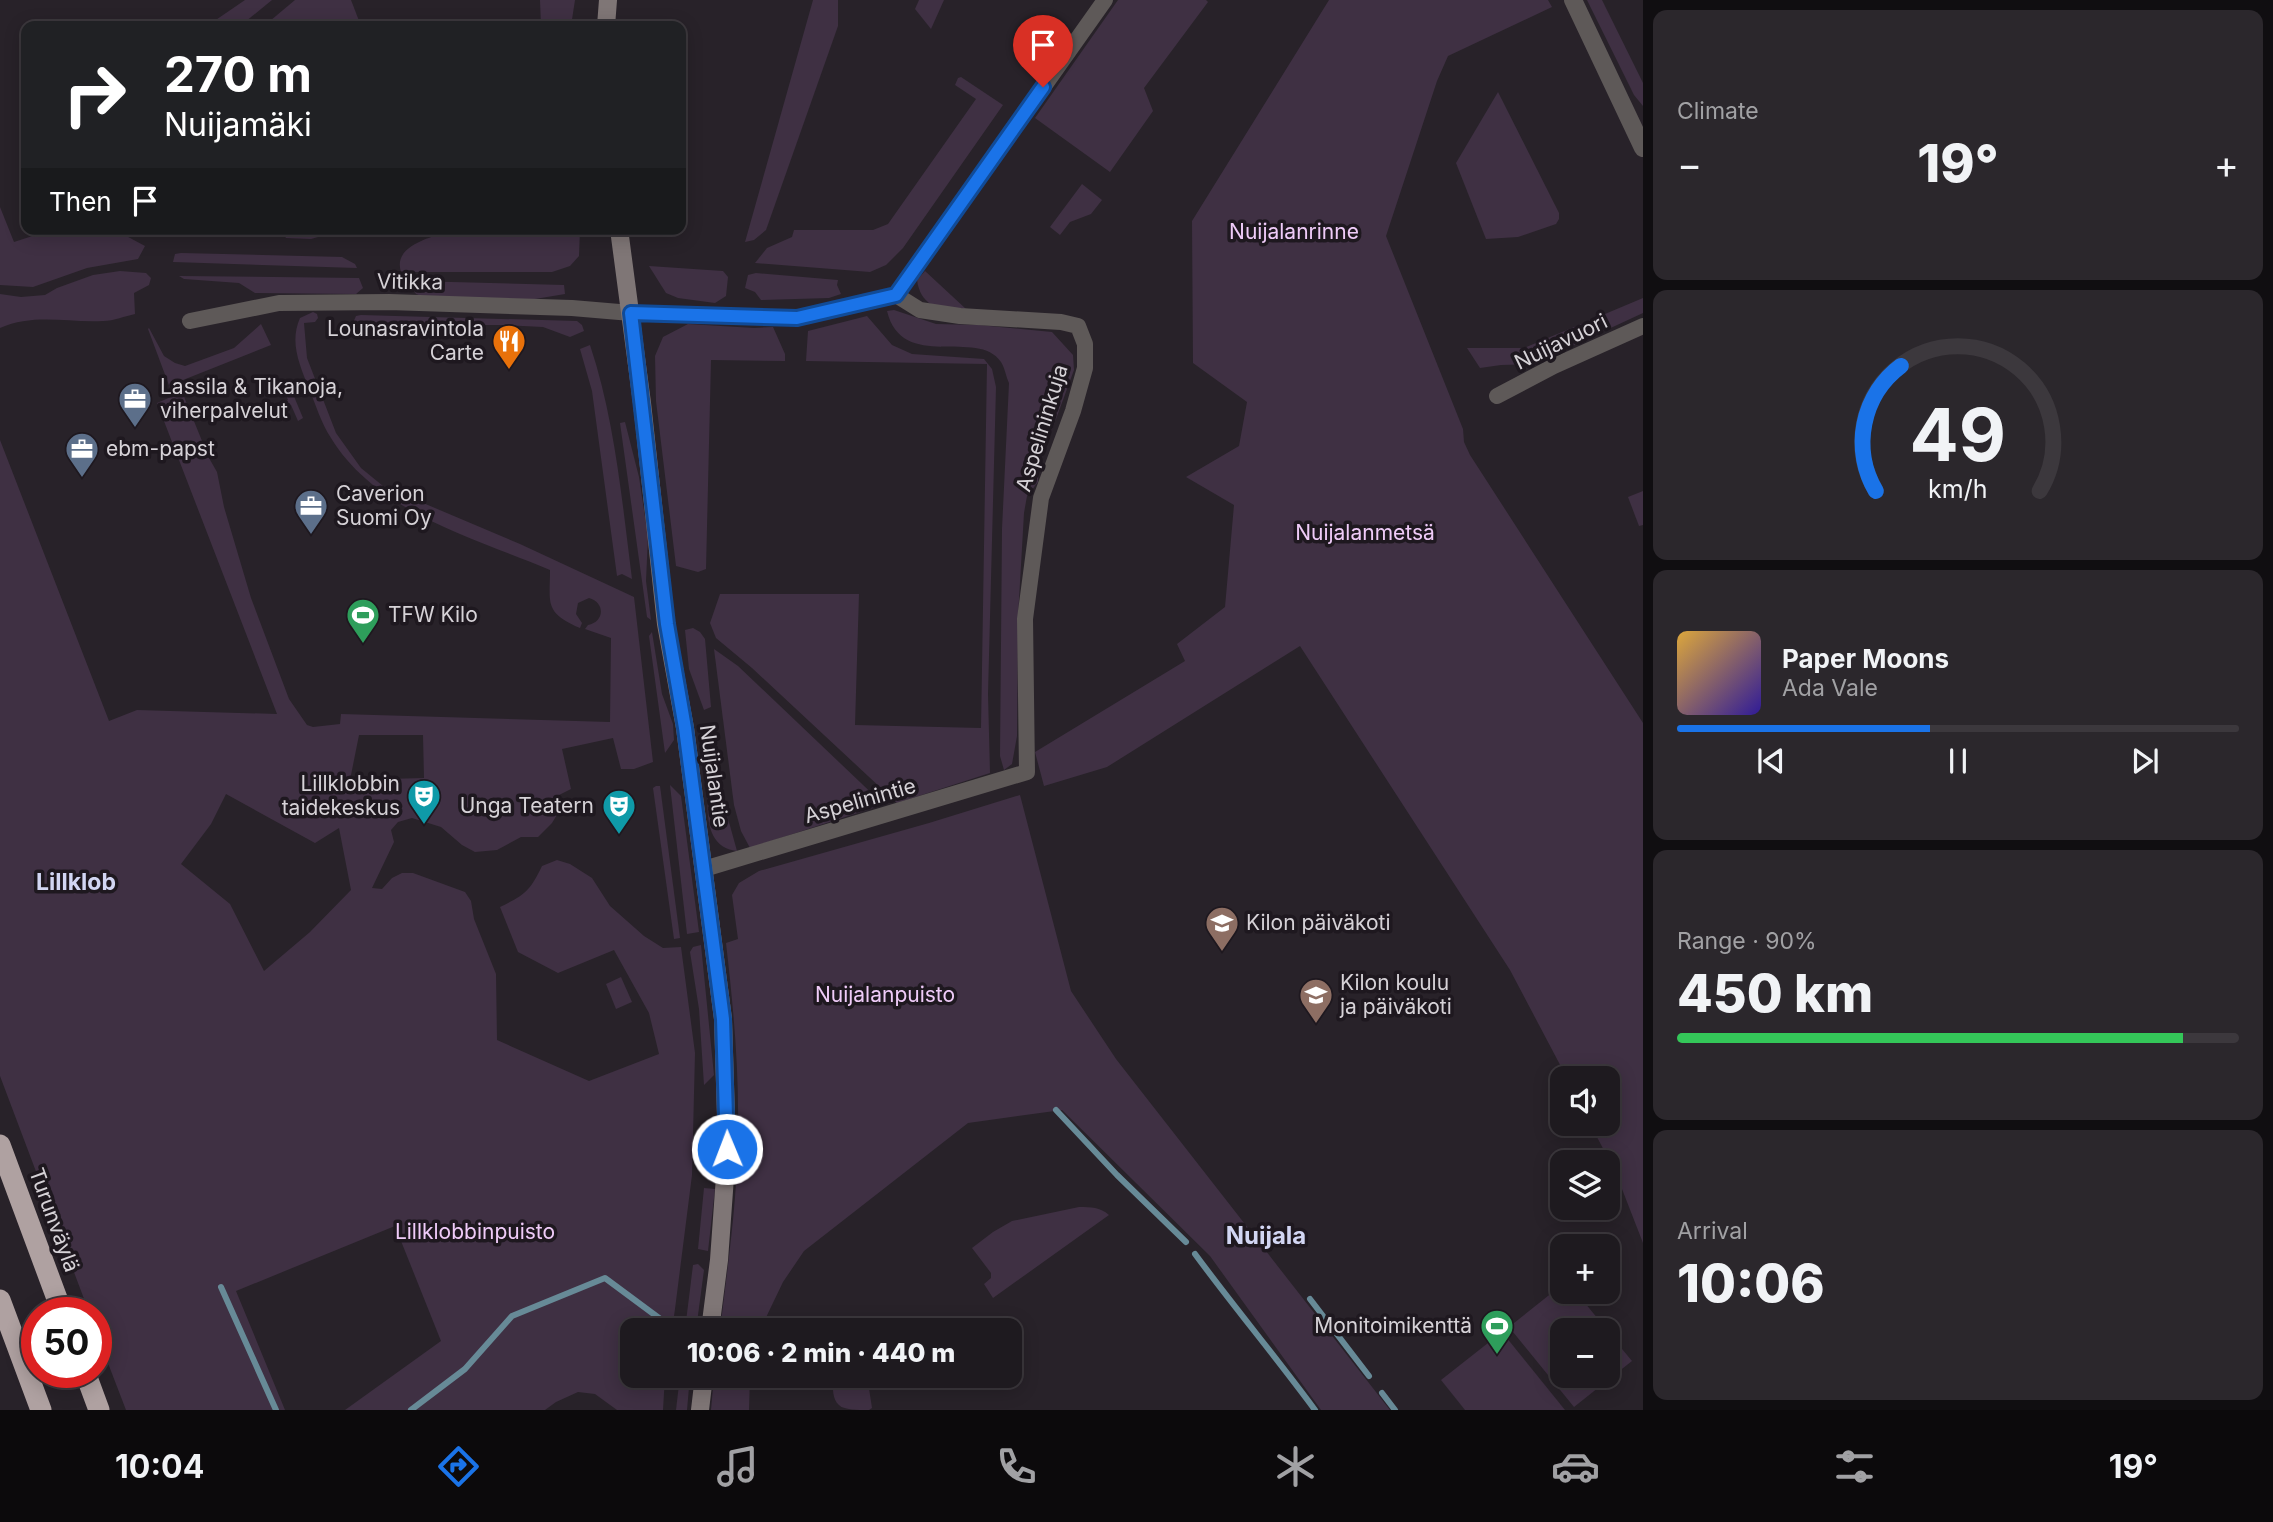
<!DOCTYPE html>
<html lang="en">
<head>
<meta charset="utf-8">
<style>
  :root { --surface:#1e1a1f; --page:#2b272c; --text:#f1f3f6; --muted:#a1a1a4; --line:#3c383d; --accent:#1a73e8 }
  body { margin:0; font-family:Inter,sans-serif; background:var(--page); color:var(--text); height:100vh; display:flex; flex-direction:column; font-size:26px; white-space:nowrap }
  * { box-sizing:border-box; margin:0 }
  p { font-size:23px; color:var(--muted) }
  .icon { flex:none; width:38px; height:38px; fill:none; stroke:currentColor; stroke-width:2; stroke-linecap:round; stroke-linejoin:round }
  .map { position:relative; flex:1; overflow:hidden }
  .side { display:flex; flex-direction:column; gap:10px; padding:10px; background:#100e11; width:630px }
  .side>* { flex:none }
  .top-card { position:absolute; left:21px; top:21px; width:665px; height:214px; border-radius:14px; box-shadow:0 4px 18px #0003,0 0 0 2px var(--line); background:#202124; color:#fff; overflow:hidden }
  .buttons { position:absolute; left:1550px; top:1066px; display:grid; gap:14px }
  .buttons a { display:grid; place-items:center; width:70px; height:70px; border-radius:14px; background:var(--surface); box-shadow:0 4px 18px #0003,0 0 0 2px var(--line); font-size:35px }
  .speed { position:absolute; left:21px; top:1297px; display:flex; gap:14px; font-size:35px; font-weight:700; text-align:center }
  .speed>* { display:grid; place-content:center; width:91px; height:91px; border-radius:50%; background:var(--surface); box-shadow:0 4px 18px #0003,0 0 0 2px var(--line); line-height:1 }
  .speed .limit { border:10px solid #d22; background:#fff; color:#111 }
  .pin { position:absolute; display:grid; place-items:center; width:60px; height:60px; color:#fff; margin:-72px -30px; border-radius:50% 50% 50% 0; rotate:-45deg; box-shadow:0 0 7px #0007 }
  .pin .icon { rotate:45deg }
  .me { position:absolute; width:77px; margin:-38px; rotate:359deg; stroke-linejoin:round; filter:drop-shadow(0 0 5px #0008) }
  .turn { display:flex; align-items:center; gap:24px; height:147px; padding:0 28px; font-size:32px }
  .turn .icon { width:91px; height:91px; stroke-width:2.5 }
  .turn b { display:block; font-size:49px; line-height:60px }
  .then { display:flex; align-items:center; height:66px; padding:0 28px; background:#0003; gap:14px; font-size:26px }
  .big { font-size:52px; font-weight:800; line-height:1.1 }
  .side .widget { flex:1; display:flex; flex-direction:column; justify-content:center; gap:10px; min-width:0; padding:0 24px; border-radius:14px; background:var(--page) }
  .side .dial { align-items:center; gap:0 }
  .dial svg { height:182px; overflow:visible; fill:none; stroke:var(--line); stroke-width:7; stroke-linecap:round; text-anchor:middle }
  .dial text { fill:var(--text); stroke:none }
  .song { display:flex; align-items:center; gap:21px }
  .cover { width:84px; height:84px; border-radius:10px; background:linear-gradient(135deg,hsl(40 70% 55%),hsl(250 70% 35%)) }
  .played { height:7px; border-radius:4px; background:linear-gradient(90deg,var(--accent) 45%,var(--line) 45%) }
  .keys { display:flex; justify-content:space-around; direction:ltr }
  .heat { display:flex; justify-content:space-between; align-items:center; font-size:38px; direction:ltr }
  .charge { height:10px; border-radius:5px; background:linear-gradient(90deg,#34c759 90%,var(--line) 0) }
  .trip { position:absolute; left:620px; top:1318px; width:402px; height:70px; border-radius:14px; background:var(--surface); box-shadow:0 4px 18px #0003,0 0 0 2px var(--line); font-weight:800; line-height:70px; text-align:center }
  .dock { display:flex; height:112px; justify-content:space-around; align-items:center; background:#0c0a0c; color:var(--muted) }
  .dock .icon { width:49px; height:49px }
  .dock .current { color:var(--accent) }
  .dock b { font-size:32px; color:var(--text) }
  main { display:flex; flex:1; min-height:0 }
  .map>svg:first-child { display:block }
</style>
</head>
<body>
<main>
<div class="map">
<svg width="1643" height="1410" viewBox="0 0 1643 1410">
  <rect width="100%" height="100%" fill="#282229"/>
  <g fill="#3f3043" fill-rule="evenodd">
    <path d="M245 0H272L240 26H207Z"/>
    <path d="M295 0H351L361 26H264Z"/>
    <path d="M540 0H575L571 26H541Z"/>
    <path d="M813 0H838V26L766 230 754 240 745 242Z"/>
    <path d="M919 0H944L931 29 915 9Z"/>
    <path d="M1118 0H1206L1208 2 1144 88 1153 111 1110 172 1035 118Z"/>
    <path d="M1329 0H1548L1552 7 1448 56 1437 81 1386 236 1463 429 1464 442 1470 455 1643 723V1243L1615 1171 1590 1124H1608V1078H1567L1510 970 1300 646 1107 767 1044 786 1035 752 1185 661 1177 644 1225 607 1234 505 1186 477 1239 446 1247 402 1193 363 1192 221Z"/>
    <path d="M1587 0H1602L1643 83V106L1634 95Z"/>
    <path d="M961 77 1003 105 903 248 886 265 870 272 755 263 767 248 792 237 794 230H873L888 224 976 99 955 85 958 78Z"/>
    <path d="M1498 92 1559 213V219L1556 224 1518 237 1486 239 1456 163Z"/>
    <path d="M1082 184 1102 200 1091 214 1070 222 1060 235 1050 227Z"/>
    <path d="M0 207 14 242 54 229H106L117 231 145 246 138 259 87 268 33 287 0 285Z"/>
    <path d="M290 229H320L318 237 311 239 286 238 282 232Z"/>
    <path d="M454 229H580L579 256 570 266 552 272H401C392 244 435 237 454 229Z"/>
    <path d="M181 253 342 257 355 264 357 268 173 262 175 254Z"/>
    <path d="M649 266 723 271 728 277 726 296 715 303 678 298 666 293Z"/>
    <path d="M120 271 146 273 151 278 149 285 134 293 135 314C125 316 114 321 103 321 68 323 34 313 0 328V294L21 297 45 295 57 288 93 275Z"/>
    <path d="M925 271 966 309C941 310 921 308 917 280Z"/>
    <path d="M756 273 838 280 837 285 841 294 829 298 761 300 755 292 745 288 748 275Z"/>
    <path d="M179 276 359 278 363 288 356 294 255 293 239 283 184 279Z"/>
    <path d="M413 281 564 285 565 294 529 300 427 298 416 294 409 284Z"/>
    <path d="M1643 298V313L1533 364 1501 365 1480 368 1467 348H1524Z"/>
    <path d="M894 310 936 324 979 325 1052 332 1073 355 1074 370 1038 468V482L1027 496 1024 513 1018 617 1017 736 1012 764 1004 770 1000 756 1002 529 1009 383C1006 377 1005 368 1001 362 978 327 902 373 887 311Z"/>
    <path d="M313 312 317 314 318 318 315 322 304 323 307 358 336 433 361 468 383 486 520 544 634 597 653 762 634 769H621L613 738 562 749 571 789 551 799 558 813 552 823 538 837H521L497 850 475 852 462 845 441 827 412 818 398 822 391 830 394 842 372 888 382 889 392 878 402 873H413L465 892 471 901 474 919 496 974 497 1040 589 1081 659 1054 649 1013 614 950 558 973 518 952 500 907C525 895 530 891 542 866L557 860 570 864 592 878 610 906 644 936 663 948 681 947 695 1053 692 1175 675 1309 672 1330H632V1376H665L663 1410H617L595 1394 578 1392 556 1402 545 1410H345L441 1341 395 1226 236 1291 285 1410H126L96 1332V1312H89L0 1076V440L109 721 137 710 277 714 157 403 173 396 148 329 149 328 164 356 175 363 185 366 234 348 261 324 271 345 178 382 209 458 217 472 224 507 251 598 289 699 307 725 313 727 340 724 341 714 610 722 611 638 585 629 588 625C604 622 606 603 589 598L578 603 576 614 582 623 580 628C544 612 550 604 550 570 474 538 376 512 331 438 321 423 316 405 309 389 300 365 289 343 300 318ZM359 735H423L424 778 350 780ZM226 794 315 843 339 828 351 890 310 932 264 971 230 904 181 864 211 824Z"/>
    <path d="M361 315 577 321 582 325 584 331 570 337 543 327 504 325H352L356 316Z"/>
    <path d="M867 316 892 345 912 354 984 359 992 369 996 387 988 694 990 773 897 803 752 668 716 638 710 623 720 594H859L855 725 981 728 987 364 806 361 808 331Z"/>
    <path d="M688 324 754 328 773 327 785 354V361L711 360 706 569 698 572 676 566 656 401 655 356 663 337Z"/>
    <path d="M590 345C615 420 622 501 632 579L622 574 617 576 592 391 580 349Z"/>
    <path d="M288 382 303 418 298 421 291 405 275 412 272 406 288 400 282 385Z"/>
    <path d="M625 422 639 477 648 537 646 581 651 620 647 617 620 423Z"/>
    <path d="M1643 491V525L1639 526 1628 497Z"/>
    <path d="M693 628 700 632 705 639 711 707 704 710 689 669 685 630Z"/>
    <path d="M652 632 662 694 673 724 674 740 665 753 649 636Z"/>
    <path d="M714 649 738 666 882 803V805L750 848 741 831 734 805Z"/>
    <path d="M718 758 724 804 737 851C696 847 709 788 711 760Z"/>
    <path d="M670 785 681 796 699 932 687 934Z"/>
    <path d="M656 786H660L680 938 674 939 653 788Z"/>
    <path d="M1020 795 1071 991 1116 1059 1390 1410H1321L1210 1256 1062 1110 968 1123 804 1251 783 1282 760 1330H720C728 1264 738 1196 738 1129 739 1066 733 1004 726 943L738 939 732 895 739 883 759 871 929 823Z"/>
    <path d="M701 945 714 1075 704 1085 699 1009 690 952 693 947Z"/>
    <path d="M621 977 632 1002 616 1009 606 984Z"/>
    <path d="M704 1188 715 1189 708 1251 698 1249Z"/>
    <path d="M1079 1207C1091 1207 1100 1207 1109 1215L993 1298 984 1284 991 1278V1273L972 1248 993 1232 1012 1221Z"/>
    <path d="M698 1264 704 1270 696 1330H685L693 1265Z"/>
    <path d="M1563 1284V1292H1576L1607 1330H1563V1376H1608V1332L1632 1361 1574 1407 1509 1327Z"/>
    <path d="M1502 1332 1565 1410H1465L1441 1380Z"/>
    <path d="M680 1376H690L687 1410H676Z"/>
    <path d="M714 1376H750L749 1410H711Z"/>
    <path d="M838 1376H867L872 1408 869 1410C843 1410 831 1410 833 1379Z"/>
  </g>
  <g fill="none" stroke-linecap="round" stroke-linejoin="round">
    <g stroke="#678a97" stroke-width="6">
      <path d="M1056 1110 1117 1175 1186 1242"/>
      <path d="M1195 1254C1234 1307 1276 1357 1315 1410"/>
      <path d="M221 1287 276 1410"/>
      <path d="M1310 1299 1369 1376"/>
      <path d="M1382 1393 1395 1410"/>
      <path d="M411 1410 465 1369 512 1316 605 1278 663 1321"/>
    </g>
    <g stroke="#5e5958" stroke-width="16">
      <path d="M190 321 279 303 389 302 572 308 631 313 797 318 896 295 1105 0"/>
      <path d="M1497 396 1554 366 1643 326"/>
      <path d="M704 869 1027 772 1025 619 1041 498 1073 411 1085 368V344L1078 326 1061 322 960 316 920 310 896 295"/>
    </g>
    <path stroke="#5e5958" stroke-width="18" d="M1573 0 1643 148"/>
    <g stroke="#7f7676" stroke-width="18">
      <path d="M606 26 608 0"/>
      <path d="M619 229 642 403 666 624 685 728 723 1019 727 1149 719 1260 710 1330"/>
      <path d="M700 1410 704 1376"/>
    </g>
    <g stroke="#afa1a1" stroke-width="21">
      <path d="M0 1145 62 1312"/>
      <path d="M0 1300 41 1410"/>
      <path d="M85 1372 99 1410"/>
    </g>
  </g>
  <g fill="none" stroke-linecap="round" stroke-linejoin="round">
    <defs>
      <path id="route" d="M727 1149 723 1019 685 728 667 624 631 313 797 318 896 295 1043 87"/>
    </defs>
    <use href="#route" stroke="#114b97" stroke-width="18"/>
    <use href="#route" stroke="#1a73e8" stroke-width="12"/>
  </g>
  <defs>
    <symbol id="restaurant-pin" viewBox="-11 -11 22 30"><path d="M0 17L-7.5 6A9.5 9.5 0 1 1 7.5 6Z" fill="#e8710a" stroke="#1e181f"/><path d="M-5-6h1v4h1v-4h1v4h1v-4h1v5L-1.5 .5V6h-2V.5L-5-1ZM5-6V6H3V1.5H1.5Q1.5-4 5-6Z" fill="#fff"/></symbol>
    <symbol id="office-pin" viewBox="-11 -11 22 30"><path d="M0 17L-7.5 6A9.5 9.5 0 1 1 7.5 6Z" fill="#5c6f8a" stroke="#1e181f"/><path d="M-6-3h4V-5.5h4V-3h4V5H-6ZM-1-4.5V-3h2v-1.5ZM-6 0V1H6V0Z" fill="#fff"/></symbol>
    <symbol id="stadium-pin" viewBox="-11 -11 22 30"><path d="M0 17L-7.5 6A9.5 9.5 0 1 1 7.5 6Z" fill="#2e9e5b" stroke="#1e181f"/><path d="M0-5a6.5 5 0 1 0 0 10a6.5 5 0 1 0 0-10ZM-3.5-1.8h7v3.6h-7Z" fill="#fff"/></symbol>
    <symbol id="theatre-pin" viewBox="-11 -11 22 30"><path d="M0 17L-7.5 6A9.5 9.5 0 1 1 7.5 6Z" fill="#0f9aa8" stroke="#1e181f"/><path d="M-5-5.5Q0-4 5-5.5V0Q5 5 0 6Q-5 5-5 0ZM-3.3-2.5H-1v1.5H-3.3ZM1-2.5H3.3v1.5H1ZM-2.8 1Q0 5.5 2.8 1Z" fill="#fff"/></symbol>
    <symbol id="school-pin" viewBox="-11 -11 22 30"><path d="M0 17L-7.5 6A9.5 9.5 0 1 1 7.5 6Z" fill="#8d6e63" stroke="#1e181f"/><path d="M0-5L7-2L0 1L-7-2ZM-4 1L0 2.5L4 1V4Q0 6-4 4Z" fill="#fff"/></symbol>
  </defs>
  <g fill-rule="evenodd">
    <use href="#restaurant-pin" x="490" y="322" width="38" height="52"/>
    <use href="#office-pin" x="116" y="380" width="38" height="52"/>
    <use href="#office-pin" x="63" y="430" width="38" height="52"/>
    <use href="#office-pin" x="292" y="487" width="38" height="52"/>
    <use href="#stadium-pin" x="344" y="596" width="38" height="52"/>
    <use href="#theatre-pin" x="405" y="777" width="38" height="52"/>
    <use href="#theatre-pin" x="600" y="787" width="38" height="52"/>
    <use href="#school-pin" x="1203" y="904" width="38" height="52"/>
    <use href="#school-pin" x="1297" y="976" width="38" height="52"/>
    <use href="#stadium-pin" x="1478" y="1307" width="38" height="52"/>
  </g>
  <g text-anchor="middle" stroke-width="7" stroke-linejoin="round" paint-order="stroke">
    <g font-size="21" fill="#efcbf8" stroke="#1e181f">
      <text x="1294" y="239">Nuijalanrinne</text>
      <text x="1365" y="540">Nuijalanmetsä</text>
      <text x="885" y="1002">Nuijalanpuisto</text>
      <text x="475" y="1239">Lillklobbinpuisto</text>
    </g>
    <g font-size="21" fill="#d6d2d7" stroke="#1e181f">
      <text transform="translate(410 282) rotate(1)" y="7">Vitikka</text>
      <text transform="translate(1561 342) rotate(-26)" y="7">Nuijavuori</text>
      <text transform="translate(1042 428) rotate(-73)" y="7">Aspelininkuja</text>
      <text transform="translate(714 776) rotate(82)" y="7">Nuijalantie</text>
      <text transform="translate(860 801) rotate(-16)" y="7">Aspelinintie</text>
      <text transform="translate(54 1220) rotate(70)" y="7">Turunväylä</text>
    </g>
    <g font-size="21" fill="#d6d2d7" stroke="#1e181f" text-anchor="start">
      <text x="484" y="336" text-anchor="end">Lounasravintola<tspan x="484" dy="24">Carte</tspan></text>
      <text x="160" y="394">Lassila &amp; Tikanoja,<tspan x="160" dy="24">viherpalvelut</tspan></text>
      <text x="106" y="456">ebm-papst</text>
      <text x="336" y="501">Caverion<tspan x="336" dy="24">Suomi Oy</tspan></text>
      <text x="388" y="622">TFW Kilo</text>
      <text x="400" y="791" text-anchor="end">Lillklobbin<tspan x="400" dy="24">taidekeskus</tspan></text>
      <text x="594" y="813" text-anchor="end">Unga Teatern</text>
      <text x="1246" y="930">Kilon päiväkoti</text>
      <text x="1340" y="990">Kilon koulu<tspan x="1340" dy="24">ja päiväkoti</tspan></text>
      <text x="1472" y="1333" text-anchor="end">Monitoimikenttä</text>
    </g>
    <g font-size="23" font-weight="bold" fill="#d2d6f3" stroke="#1e181f">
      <text x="76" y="890">Lillklob</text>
    </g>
    <g font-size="24" font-weight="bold" fill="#d2d6f3" stroke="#1e181f">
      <text x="1266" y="1244">Nuijala</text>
    </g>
  </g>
</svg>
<div class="buttons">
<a><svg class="icon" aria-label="sound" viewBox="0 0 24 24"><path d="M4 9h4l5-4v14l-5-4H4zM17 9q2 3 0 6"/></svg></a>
<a><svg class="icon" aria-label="layers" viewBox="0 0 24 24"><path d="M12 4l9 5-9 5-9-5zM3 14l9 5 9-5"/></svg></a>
<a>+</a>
<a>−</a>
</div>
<div class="speed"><div class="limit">50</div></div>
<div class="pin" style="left:1043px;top:87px;background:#d93025"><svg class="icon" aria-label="arrive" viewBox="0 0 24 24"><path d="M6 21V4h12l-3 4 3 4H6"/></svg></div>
<svg class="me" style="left:727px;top:1149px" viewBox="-20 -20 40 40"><circle r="17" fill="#1a73e8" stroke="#fff" stroke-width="3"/><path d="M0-11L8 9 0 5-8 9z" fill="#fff"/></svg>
<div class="trip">10:06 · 2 min · 440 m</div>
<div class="top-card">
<div class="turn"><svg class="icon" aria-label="right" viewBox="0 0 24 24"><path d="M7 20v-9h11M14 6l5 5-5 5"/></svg><div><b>270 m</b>Nuijamäki</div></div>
<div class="then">Then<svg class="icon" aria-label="arrive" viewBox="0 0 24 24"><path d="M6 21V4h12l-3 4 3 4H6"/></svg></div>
</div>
</div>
<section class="side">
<div class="widget"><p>Climate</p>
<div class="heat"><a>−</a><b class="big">19°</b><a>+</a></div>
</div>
<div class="widget dial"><svg viewBox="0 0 100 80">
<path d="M14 69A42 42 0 1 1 86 69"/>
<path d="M14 69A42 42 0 0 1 25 14" stroke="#1a73e8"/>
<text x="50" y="56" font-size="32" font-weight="700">49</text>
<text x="50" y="72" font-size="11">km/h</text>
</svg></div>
<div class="widget">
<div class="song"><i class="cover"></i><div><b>Paper Moons</b><p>Ada Vale</p></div></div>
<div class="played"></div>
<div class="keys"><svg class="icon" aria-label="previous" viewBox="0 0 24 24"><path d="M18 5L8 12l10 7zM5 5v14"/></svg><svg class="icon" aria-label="pause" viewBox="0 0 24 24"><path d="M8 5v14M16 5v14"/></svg><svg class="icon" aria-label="next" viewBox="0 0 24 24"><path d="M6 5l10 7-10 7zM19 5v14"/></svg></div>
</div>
<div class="widget"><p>Range · 90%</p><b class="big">450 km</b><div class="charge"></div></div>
<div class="widget"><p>Arrival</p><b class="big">10:06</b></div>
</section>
</main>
<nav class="dock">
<b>10:04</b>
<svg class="icon current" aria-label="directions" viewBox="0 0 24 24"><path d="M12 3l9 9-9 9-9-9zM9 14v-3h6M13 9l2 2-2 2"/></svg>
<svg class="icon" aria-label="music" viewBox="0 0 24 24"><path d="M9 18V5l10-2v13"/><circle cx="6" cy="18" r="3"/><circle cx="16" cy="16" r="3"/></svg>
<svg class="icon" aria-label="phone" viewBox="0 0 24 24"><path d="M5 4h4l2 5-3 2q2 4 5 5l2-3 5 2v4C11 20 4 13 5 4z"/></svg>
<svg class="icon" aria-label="climate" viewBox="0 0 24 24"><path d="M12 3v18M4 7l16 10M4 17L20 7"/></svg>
<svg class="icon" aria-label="car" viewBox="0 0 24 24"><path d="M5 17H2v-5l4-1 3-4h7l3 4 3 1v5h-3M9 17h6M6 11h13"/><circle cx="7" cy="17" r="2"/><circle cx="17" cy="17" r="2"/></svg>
<svg class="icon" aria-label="filters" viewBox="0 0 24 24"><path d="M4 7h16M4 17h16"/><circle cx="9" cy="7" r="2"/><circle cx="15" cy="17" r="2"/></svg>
<b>19°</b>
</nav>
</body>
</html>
